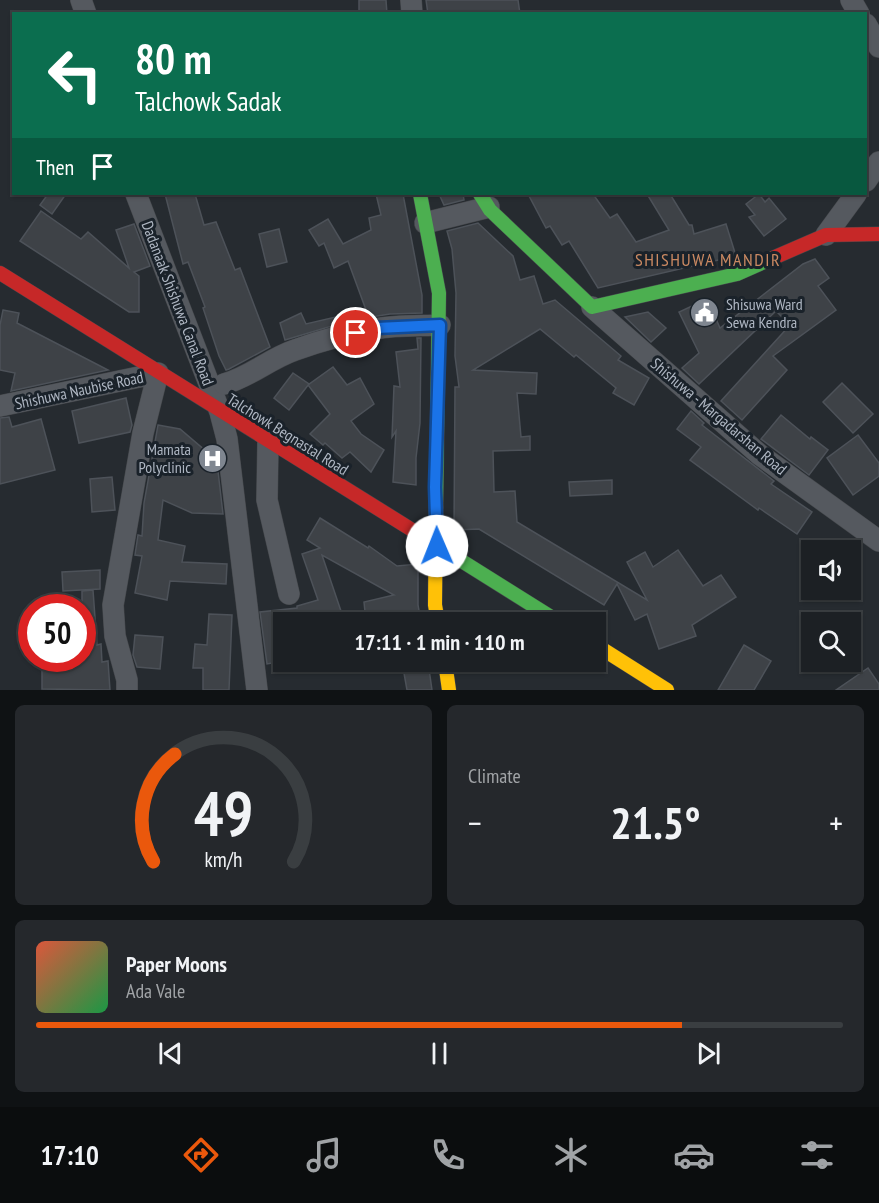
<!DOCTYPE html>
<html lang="en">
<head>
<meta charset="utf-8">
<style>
  :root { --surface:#1c2024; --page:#25282c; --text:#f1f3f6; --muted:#a0a3a6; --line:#3a3e41; --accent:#ea580c }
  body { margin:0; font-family:"PT Sans Narrow",sans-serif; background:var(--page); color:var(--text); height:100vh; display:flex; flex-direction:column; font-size:22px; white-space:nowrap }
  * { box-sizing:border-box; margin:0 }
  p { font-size:20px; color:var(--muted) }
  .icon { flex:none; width:33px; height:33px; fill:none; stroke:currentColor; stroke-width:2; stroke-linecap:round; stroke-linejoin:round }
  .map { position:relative; height:690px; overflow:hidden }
  .sheet { display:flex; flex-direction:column; gap:15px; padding:15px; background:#0f1214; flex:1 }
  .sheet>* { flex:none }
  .hud { position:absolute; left:12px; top:12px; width:855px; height:183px; border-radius:0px; box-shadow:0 2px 4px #0004,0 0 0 2px var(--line); background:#0b6e4f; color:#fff; overflow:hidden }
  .buttons { position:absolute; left:801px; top:540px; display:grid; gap:12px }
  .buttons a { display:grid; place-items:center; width:60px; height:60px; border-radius:0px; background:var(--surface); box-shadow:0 2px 4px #0004,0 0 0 2px var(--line); font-size:30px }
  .speed { position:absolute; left:18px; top:594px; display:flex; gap:12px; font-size:30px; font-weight:700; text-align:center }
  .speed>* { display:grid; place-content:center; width:78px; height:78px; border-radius:50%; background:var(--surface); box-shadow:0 2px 4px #0004,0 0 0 2px var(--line); line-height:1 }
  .speed .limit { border:9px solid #d22; background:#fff; color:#111 }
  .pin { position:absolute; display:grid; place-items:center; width:51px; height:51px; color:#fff; margin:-26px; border:3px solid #fff; border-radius:50%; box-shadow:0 2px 6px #0007 }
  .me { position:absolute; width:66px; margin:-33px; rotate:359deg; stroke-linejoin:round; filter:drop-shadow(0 0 4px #0008) }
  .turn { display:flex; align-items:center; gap:21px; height:126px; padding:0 24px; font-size:27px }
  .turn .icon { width:78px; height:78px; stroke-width:2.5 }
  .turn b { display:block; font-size:42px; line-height:51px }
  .then { display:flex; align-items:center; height:57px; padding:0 24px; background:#0003; gap:12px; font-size:22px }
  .big { font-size:45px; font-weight:600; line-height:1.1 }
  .sheet .tile { flex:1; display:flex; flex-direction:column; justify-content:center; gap:9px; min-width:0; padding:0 21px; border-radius:9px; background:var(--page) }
  .sheet .dial { align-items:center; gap:0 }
  .dial svg { height:156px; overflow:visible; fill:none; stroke:var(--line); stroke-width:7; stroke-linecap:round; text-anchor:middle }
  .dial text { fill:var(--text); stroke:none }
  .song { display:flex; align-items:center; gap:18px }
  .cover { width:72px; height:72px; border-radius:9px; background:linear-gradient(135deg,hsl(10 70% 55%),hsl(140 70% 35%)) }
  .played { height:6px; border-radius:3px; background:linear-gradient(90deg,var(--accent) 80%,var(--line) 80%) }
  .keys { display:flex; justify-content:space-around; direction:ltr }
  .heat { display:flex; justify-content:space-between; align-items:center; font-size:33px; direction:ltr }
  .sheet .tiles { flex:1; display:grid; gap:15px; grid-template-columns:1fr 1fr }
  .tile:last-child { grid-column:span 2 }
  .trip { position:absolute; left:273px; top:612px; width:333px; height:60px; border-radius:0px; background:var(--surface); box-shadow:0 2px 4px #0004,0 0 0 2px var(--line); font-weight:600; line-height:60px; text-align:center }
  .menu { display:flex; height:96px; justify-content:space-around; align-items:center; background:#0b0d0e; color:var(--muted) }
  .menu .icon { width:42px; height:42px }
  .menu .selected { color:var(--accent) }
  .menu b { font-size:27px; color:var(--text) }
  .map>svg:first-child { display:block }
</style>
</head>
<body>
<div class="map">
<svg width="879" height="690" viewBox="0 0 879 690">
  <rect width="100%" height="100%" fill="#262b30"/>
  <g fill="#3e4247" stroke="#4d5259" stroke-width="1.5">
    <path d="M359 0H386L387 14H359Z"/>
    <path d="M426 0H518L520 14H428Z"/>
    <path d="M48 194H66L52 214 40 205Z"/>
    <path d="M165 194H195L204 225 216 222 235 270 240 268 270 347 229 369 226 370 219 356 203 308 205 307 188 262 183 264Z"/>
    <path d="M376 194H403L422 295V313L390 314 352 320 285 340 280 323 301 313 306 324 366 310 348 261 334 268 324 243 319 246 309 230 328 219 343 244 371 230 369 218 381 215Z"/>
    <path d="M439 194H463L464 200 444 205Z"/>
    <path d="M528 194H593L610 218 617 214 636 242 669 230 647 194H670L689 225H692L694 234 726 224 736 256 598 288 569 241 562 245 550 226 546 228Z"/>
    <path d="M759 194 765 202 769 198 786 219 764 236 749 217 755 215 746 204Z"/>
    <path d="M41 211 81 239 88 232 129 268 116 230 134 224 150 266 134 272 139 276V312H129L20 241Z"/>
    <path d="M478 223 513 256 520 280 534 276 543 304 555 300 621 356 618 360 649 378 634 405 613 393 616 388 576 355 574 357 540 329 473 370 537 373 536 394 517 393 521 437 530 436V450L493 451 494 492 515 491 517 522 647 600 627 562 645 552 653 567 678 550 703 586 721 575 736 597 692 625 696 636 659 649 647 614 635 620 617 584 604 605 479 529 454 530 455 387H459L455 356 456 293 452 249 447 231Z"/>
    <path d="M279 229 287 262 267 267 259 234Z"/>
    <path d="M815 259 829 278 818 286 836 310 773 356 787 370 742 420 721 401 790 325 776 311 699 384 682 368 699 353 679 312 692 306 695 312 710 305 720 328 803 264Z"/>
    <path d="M3 310 19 313 17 323 108 370 11 391 15 373 0 370V325Z"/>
    <path d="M648 312 666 328 651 342 625 317Z"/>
    <path d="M417 338H421L420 423 416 458V485L393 482 396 431 392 437 394 386 400 387 396 352 418 349Z"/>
    <path d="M333 367 347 385 360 378 374 404 351 421 361 434 384 450 371 472 350 452 342 458 325 443 323 445 310 434 330 414 308 385Z"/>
    <path d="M293 373 309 384 289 410 274 398Z"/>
    <path d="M842 383 873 414 853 433 823 402Z"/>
    <path d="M126 398 132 425 130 432 79 443 72 411Z"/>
    <path d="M691 411 704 423 702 425 774 481 771 484 812 512 797 534 759 508 758 510 690 460 701 447 677 429Z"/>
    <path d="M781 415 810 439 811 437 828 450 809 475 761 439Z"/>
    <path d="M9 417 12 427 41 419 55 470 0 484V418Z"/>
    <path d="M158 425 180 429 206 451 216 454 223 514 192 513 163 500 158 540 185 546 182 562 227 564 226 584 170 581 167 600 135 593 142 556 135 555 138 535 142 536 144 503Z"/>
    <path d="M858 435 879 463V476L853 495 827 458Z"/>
    <path d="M112 477 115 510 92 512 90 479Z"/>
    <path d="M612 480V494L570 496 569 482Z"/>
    <path d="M320 518 368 548 369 546 397 566 418 564V605L421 622H366L364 602 394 595 322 555 343 617 320 622H310L308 618 284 622 279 625 284 661 267 664 260 612 297 608V606L318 600 302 554 320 548 307 540Z"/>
    <path d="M100 570V589L63 591 62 572Z"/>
    <path d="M93 590 97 645 101 644 102 662 108 661 110 690 42 689V661H75V658H82V591Z"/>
    <path d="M209 614 232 615 229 690H203V668H193L195 644 207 645Z"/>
    <path d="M135 635 163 637 160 669 137 667 133 655Z"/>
    <path d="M744 645 771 661 754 690H718Z"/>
    <path d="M402 662H428L432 690H407Z"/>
    <path d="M868 668 879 684V690H836Z"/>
  </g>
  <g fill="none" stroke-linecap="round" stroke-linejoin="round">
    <defs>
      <g id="street">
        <path d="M81 0 86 14"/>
        <path d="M411 0 412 14"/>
        <path d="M851 0 859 14"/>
        <path d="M866 24 879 47"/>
        <path d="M866 181 879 162"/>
        <path d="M136 194 220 412 227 439 257 690"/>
        <path d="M425 223 489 207"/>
        <path d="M826 235 856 194"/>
        <path d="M592 307 760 455 879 541"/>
        <path d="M224 384C250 377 269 359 295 350 320 341 348 333 375 329 396 325 419 326 440 325"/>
        <path d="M0 406 158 373 143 433 113 605 115 636 127 680V690"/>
        <path d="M268 442 267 500 289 594"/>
      </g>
      <g id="fast">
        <path d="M420 194 439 293 436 507"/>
        <path d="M480 194 490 210 592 307 737 274 773 258"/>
        <path d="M425 538 559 622"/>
      </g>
      <g id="slow">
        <path d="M436 507 435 605 438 622"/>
        <path d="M596 645 667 690"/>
        <path d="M445 662 449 690"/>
      </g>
      <g id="jam">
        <path d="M773 258 826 235 879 234"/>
        <path d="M0 273 425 538"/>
      </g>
    </defs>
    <use href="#street" stroke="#44474b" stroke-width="22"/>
    <use href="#fast" stroke="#44474b" stroke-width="15"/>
    <use href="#slow" stroke="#44474b" stroke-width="15"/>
    <use href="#jam" stroke="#44474b" stroke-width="15"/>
    <use href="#street" stroke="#55595f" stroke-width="21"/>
    <use href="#fast" stroke="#4caf50" stroke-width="14"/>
    <use href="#slow" stroke="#ffc107" stroke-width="14"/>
    <use href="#jam" stroke="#c62828" stroke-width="14"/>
  </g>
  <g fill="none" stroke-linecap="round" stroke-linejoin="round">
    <defs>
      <path id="route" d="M356 333 377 328 440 325 435 487 437 546"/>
    </defs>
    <use href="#route" stroke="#114b97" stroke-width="15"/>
    <use href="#route" stroke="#1a73e8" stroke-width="10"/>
  </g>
  <defs>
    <symbol id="civic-disc" viewBox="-11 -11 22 22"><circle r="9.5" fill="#7f8690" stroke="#1a222a"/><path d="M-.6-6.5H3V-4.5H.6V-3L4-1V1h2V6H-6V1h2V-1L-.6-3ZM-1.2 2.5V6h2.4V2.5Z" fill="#fff"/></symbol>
    <symbol id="hospital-disc" viewBox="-11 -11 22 22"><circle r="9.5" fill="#7f8690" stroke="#1a222a"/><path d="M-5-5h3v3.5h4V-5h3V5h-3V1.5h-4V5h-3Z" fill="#fff"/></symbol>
  </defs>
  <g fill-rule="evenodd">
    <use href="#civic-disc" x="688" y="296" width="33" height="33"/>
    <use href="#hospital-disc" x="196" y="442" width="33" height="33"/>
  </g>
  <g text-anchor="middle" stroke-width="6" stroke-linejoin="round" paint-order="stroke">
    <g font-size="16" fill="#afb7c3" stroke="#1a222a">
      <text transform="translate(178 303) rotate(69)" y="6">Dadanaak Shishuwa Canal Road</text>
      <text transform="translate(79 390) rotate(-12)" y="6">Shishuwa Naubise Road</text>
      <text transform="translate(719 416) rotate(40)" y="6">Shishuwa - Margadarshan Road</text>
      <text transform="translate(288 434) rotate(32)" y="6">Talchowk Begnastal Road</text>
    </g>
    <g font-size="16" fill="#afb7c3" stroke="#1a222a" text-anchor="start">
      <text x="726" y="310">Shisuwa Ward<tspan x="726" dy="18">Sewa Kendra</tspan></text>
      <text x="191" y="455" text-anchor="end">Mamata<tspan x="191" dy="18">Polyclinic</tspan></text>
    </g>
    <g font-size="18" letter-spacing="1.5" fill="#ca8962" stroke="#1a222a">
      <text x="708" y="266">SHISHUWA MANDIR</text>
    </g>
  </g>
</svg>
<div class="buttons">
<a><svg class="icon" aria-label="sound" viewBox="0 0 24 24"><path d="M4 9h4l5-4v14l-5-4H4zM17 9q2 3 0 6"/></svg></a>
<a><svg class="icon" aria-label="search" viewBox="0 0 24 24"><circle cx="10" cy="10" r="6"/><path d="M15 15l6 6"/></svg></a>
</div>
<div class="speed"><div class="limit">50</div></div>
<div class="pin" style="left:356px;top:333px;background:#d93025"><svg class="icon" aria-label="arrive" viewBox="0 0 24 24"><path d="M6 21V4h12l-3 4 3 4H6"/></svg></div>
<svg class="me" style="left:437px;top:546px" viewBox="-20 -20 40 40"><circle r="19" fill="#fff"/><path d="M0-13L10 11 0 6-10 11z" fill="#1a73e8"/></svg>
<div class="trip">17:11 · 1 min · 110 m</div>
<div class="hud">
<div class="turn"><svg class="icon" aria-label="left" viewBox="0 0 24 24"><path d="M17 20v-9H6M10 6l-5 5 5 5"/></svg><div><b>80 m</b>Talchowk Sadak</div></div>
<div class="then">Then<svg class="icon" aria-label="arrive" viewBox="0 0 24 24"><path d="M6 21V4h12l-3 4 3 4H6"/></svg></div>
</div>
</div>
<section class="sheet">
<div class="tiles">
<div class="tile dial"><svg viewBox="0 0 100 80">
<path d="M14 69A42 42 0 1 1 86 69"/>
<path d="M14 69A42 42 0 0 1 25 14" stroke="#ea580c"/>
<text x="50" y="56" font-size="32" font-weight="700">49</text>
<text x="50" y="72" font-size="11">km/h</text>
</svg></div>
<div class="tile"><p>Climate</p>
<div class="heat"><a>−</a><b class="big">21.5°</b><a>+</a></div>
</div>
<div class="tile">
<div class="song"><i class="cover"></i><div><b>Paper Moons</b><p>Ada Vale</p></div></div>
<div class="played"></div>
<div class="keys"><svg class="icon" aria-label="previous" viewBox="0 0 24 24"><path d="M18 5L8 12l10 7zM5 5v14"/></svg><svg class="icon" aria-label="pause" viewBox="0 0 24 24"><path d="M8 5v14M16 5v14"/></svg><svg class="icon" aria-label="next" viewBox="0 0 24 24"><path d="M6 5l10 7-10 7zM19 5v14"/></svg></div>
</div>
</div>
</section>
<nav class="menu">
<b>17:10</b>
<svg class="icon selected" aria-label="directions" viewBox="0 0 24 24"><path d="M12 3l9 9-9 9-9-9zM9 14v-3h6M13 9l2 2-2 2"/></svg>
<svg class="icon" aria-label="music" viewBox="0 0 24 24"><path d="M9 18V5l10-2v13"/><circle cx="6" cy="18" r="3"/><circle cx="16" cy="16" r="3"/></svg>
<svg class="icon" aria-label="phone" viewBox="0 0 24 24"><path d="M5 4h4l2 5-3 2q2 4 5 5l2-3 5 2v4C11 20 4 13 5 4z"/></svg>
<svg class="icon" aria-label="climate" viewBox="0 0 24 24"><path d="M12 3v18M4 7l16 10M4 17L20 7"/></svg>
<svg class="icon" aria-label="car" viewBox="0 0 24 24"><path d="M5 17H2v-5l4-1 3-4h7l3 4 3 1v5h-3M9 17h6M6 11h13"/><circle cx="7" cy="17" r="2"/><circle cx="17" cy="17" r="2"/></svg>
<svg class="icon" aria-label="filters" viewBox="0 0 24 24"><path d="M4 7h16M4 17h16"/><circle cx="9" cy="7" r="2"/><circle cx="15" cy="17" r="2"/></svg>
</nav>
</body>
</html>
